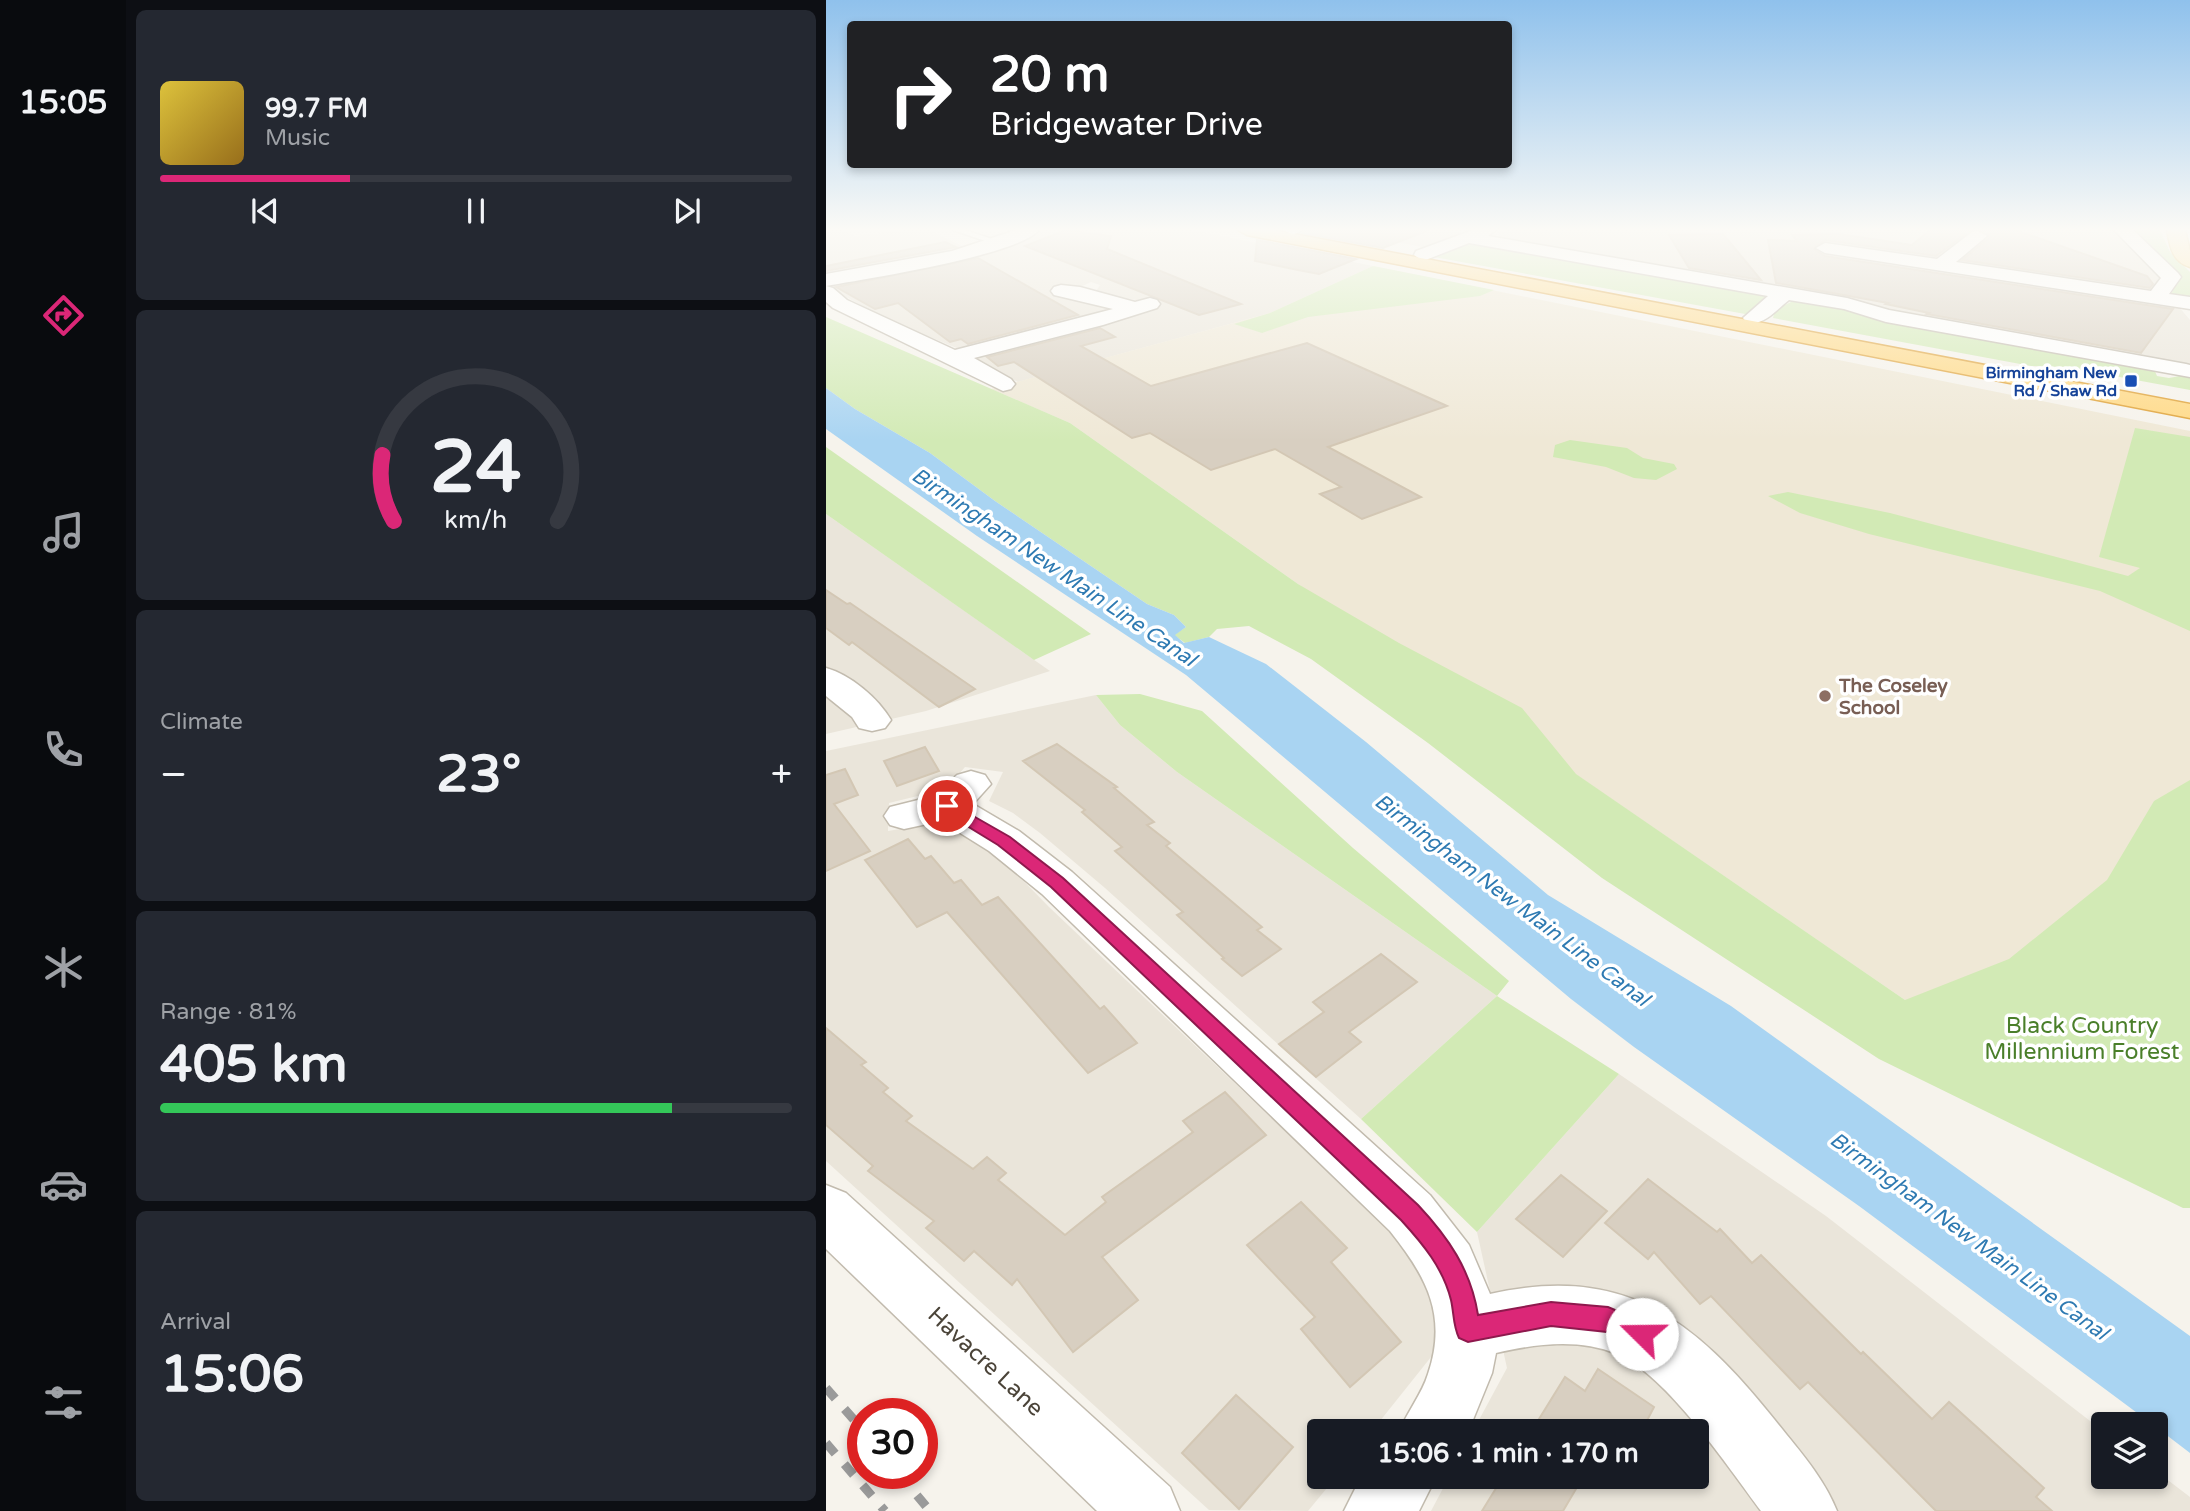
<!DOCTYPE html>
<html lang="en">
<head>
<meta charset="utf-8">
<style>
  :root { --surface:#171b24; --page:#242831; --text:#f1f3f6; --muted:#9ea1a6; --line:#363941; --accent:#db2777 }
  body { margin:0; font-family:"Varela Round",sans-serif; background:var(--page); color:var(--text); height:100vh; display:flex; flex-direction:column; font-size:26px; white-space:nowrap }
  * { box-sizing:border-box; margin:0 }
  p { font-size:23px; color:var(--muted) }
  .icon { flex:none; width:38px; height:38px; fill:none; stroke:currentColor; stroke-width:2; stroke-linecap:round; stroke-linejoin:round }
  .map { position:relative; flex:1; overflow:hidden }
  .panel { display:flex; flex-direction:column; gap:10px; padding:10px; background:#0d0f14; width:700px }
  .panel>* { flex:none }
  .guide { position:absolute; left:21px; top:21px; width:665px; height:147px; border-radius:7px; box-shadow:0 4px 10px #0003; background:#202124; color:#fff; overflow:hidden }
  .fabs { position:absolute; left:1265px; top:1412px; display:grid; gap:14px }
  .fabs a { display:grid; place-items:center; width:77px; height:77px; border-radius:7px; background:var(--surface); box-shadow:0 4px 10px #0003; font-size:35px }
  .speed { position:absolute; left:21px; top:1398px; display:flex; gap:14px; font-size:35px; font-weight:700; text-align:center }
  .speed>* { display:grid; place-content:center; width:91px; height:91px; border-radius:50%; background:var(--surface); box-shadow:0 4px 10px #0003; line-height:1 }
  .speed .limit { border:10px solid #d22; background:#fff; color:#111 }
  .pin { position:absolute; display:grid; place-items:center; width:60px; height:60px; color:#fff; margin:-30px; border:4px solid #fff; border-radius:50%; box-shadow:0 2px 7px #0007 }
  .me { position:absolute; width:77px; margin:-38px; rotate:292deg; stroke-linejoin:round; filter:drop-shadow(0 0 5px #0008) }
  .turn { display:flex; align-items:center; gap:24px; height:147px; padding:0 28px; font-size:32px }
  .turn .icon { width:91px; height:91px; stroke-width:2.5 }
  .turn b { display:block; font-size:49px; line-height:60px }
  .big { font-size:52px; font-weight:800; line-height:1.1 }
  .panel .widget { flex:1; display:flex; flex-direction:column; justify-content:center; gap:10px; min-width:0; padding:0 24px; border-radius:10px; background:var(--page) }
  .panel .dial { align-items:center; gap:0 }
  .dial svg { height:182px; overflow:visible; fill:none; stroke:var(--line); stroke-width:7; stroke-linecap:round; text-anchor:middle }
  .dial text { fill:var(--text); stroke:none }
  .song { display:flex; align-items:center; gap:21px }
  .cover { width:84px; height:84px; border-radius:10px; background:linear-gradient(135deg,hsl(50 70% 55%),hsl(40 70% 35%)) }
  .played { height:7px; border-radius:4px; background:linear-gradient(90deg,var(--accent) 30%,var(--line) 30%) }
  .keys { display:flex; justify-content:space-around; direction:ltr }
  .heat { display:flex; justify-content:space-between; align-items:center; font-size:38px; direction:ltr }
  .charge { height:10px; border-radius:5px; background:linear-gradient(90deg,#34c759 81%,var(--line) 0) }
  .trip { position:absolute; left:481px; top:1419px; width:402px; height:70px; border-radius:7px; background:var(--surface); box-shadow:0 4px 10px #0003; font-weight:800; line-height:70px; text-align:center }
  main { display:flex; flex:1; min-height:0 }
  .dock { display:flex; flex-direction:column; width:126px; justify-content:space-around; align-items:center; background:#090b0e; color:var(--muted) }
  .dock .icon { width:49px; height:49px }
  .dock .on { color:var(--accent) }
  .dock b { font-size:32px; color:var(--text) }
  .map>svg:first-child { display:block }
</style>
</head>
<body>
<main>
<nav class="dock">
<b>15:05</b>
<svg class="icon on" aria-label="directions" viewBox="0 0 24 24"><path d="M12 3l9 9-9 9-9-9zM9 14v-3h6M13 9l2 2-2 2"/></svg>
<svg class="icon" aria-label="music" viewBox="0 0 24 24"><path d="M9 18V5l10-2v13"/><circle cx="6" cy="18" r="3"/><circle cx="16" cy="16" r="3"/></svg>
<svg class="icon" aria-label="phone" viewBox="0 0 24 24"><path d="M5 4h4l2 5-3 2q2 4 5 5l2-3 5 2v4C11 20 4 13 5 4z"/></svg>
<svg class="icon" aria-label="climate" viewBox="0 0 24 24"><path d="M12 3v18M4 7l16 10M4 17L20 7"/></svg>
<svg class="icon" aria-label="car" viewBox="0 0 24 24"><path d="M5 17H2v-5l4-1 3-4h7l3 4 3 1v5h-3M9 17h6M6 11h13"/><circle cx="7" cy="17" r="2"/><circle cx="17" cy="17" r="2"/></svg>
<svg class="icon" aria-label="filters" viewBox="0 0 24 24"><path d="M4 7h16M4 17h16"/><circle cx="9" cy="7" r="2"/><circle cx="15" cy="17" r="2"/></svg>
</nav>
<section class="panel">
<div class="widget">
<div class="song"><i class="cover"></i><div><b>99.7 FM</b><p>Music</p></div></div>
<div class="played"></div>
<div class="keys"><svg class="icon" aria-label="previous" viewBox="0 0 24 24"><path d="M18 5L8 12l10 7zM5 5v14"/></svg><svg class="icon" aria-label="pause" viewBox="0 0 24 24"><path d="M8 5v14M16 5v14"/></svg><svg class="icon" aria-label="next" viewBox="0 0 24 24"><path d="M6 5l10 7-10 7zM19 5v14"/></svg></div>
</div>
<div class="widget dial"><svg viewBox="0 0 100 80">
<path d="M14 69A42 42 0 1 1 86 69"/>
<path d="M14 69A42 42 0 0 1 9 40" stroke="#db2777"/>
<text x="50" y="56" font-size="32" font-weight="700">24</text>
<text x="50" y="72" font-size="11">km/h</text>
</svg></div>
<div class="widget"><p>Climate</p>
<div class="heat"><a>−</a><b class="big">23°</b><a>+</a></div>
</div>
<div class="widget"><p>Range · 81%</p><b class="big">405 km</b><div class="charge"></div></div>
<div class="widget"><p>Arrival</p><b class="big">15:06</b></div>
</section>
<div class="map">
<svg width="1364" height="1511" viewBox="0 0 1364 1511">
  <rect width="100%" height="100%" fill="#f6f3ec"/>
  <g fill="#eae5da">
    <path d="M0 230H17L30 236 79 230H103L142 249 0 276Z"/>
    <path d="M217 230H366L547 266 444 313 192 382 144 357 282 323 336 305 279 294 270 291 274 285 265 282 250 289H234L225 294 263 299 287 306V310L133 349 61 319 7 290 9 284 28 279 179 245Z"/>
    <path d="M505 230H649L602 248Z"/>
    <path d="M680 230H1288L1339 281 1330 289 1302 292 1353 307 1364 320V369L675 240 672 233Z"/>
    <path d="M0 514 70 563 224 671 100 711 0 734Z"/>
    <path d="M270 695 294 725 351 772 671 996 535 1119 279 888 214 833 187 813 163 801 177 772 139 767 120 789 63 803 62 831 110 823 127 829 175 858 223 907 612 1276 609 1352 546 1431 494 1432V1477H510L482 1511 383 1510 0 1161V751Z"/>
    <path d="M793 1074 1000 1216 1277 1431 1278 1477H1330V1471L1364 1497V1511H605L623 1477H872V1432L647 1431 681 1368 651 1232Z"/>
  </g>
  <path fill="#efe8d6" d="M547 266 1364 431V1145L1079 1000 472 584 244 423 165 389 444 313Z"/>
  <g fill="#d2eab5">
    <path d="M1307 230H1334L1344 252 1364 272V300L1344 296 1353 280Z"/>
    <path d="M642 238 959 293 930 316 597 255Z"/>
    <path d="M547 266 668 290 654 296 482 317 436 333 408 324 444 313Z"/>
    <path d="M971 299 1328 369 1331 376 1343 378 1364 374V390L1239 367 1205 366 947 318 949 310Z"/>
    <path d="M0 317 244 423 472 584 573 643 696 708 750 774 1079 1000 1183 959 1281 880 1328 801 1364 780V1208H1357L1053 1059 776 878 602 743 485 659 423 626 391 629 383 637 359 643 348 635 360 627 348 615 321 604 169 501 104 453 29 409 0 388Z"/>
    <path d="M1309 428 1364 437V631L1274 591 1043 534 974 513 942 496 962 492 1064 513 1302 576 1314 568 1273 557Z"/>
    <path d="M744 440 801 448 817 458 848 464 851 469 830 480 808 478 780 467 727 457 729 445Z"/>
    <path d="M0 447 265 634 208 660 0 514Z"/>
    <path d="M314 694 376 711 527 848 683 981 671 996 793 1074 651 1232 535 1119 671 996 351 772 294 725 270 695Z"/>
  </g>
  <path fill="#a9d4f2" d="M0 388 29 409 104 453 169 501 321 604 348 615 360 627 349 635 358 643 383 637 440 664 540 742 722 895 905 1006 1364 1336V1453L1330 1427V1424H1326L1033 1206 808 1047 745 999 360 675 151 536 0 429Z"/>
  <g fill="#d8cfc1" stroke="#d3c7b4" stroke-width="2">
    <path d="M240 230 285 236 281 249 415 304 373 315 199 246Z"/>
    <path d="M478 230H600V231L557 248 476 233Z"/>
    <path d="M1104 230H1145L1110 256 999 240 988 249 999 256 1347 309 1315 353 1101 314 1103 313 1060 304 1062 303 950 283 942 240 971 241 966 235 1013 234 1086 245Z"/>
    <path d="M1155 230H1189L1321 276 1327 284 1324 288 1136 260 1163 238 1162 234Z"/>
    <path d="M897 234 935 280 863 268 843 235Z"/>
    <path d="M431 240 530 259 493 274 472 270 429 261Z"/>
    <path d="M119 242 130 247 0 271V266Z"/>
    <path d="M152 258 252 315 142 344 135 339 124 342 72 303 49 309 10 287Z"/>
    <path d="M274 328 289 337 255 346 325 386 481 343 621 406 502 447 595 497 536 519 494 494 515 487 449 449 385 470 324 433 306 438 188 362 172 366 161 357Z"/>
    <path d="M0 590 21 604 24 603 149 689 113 707 26 642 23 645 0 628Z"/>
    <path d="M231 744 291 787 288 788 328 822 321 825 344 843 340 846 436 927 431 930 455 949 416 976 396 959 398 958 351 915 357 912 289 851 296 847 256 812 259 810 197 761Z"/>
    <path d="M99 747 113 771 71 786 58 761Z"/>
    <path d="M19 769 32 795 8 804 44 851 0 871V775Z"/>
    <path d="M82 839 99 859 105 856 128 883 135 880 156 905 172 897 274 1009 278 1006 311 1043 262 1073 121 912 91 927 39 860Z"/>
    <path d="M555 954 591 982 523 1032 535 1042 490 1077 453 1044 498 1012 487 1002Z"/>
    <path d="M0 1028 40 1062 35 1065 62 1088 57 1092 86 1116 80 1121 147 1169 161 1157 180 1173 172 1180 239 1235 280 1202 276 1197 367 1132 357 1121 399 1092 440 1135 276 1257 312 1300 247 1352 191 1279 186 1285 148 1251 138 1261 100 1228 108 1221 42 1171 47 1166 0 1125Z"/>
    <path d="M735 1175 781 1211 737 1257 690 1219Z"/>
    <path d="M822 1179 891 1232 894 1229 926 1263 935 1255 1035 1354 1037 1352 1106 1419 1123 1402 1218 1488 1210 1497 1226 1511H1110L982 1382 974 1389 885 1296 874 1304 828 1252 822 1259 779 1223Z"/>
    <path d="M475 1202 521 1248 505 1262 575 1342 524 1387 475 1329 489 1317 421 1245Z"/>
    <path d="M772 1369 828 1407 815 1432H705L739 1377 759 1391Z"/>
    <path d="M410 1395 467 1447 413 1509 356 1453Z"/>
    <path d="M677 1477H757L737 1511H656Z"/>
  </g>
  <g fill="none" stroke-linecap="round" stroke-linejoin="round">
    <defs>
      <path id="service" d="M127 230H139L178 243 171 245Z"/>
      <g id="minor">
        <path d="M457 230H476L467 235Z"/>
        <path d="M647 230H670L662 236 1021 298 1063 310 1360 364 1364 365V377L1060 322 1018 309 963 300C950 310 937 327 920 322L917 318 942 296 643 243 597 261 588 255 590 251Z"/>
        <path d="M1288 230H1307L1352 273 1355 277 1343 294 1364 297V309L999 253 990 248 999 243 1111 259 1146 232 1152 231 1161 236 1130 262 1325 291 1335 278Z"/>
        <path d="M235 285 254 287 309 302 324 298 331 300 334 304 331 308 277 325 148 358 185 379 189 384 185 389 177 391 7 308 0 302V286L7 288 21 300 129 350 287 309 228 295 225 291 228 287Z"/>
        <path d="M0 668C25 675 52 698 65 720L59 728 46 731 33 728 26 717 0 696Z"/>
        <path d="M145 771 159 775 165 784 147 804 193 831 246 872 604 1195 643 1245 664 1294C798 1264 868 1319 948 1419 971 1448 997 1476 1011 1511H935C903 1468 840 1374 791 1354 753 1338 709 1344 670 1353L666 1373 642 1432H573C581 1412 596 1394 602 1374 622 1315 600 1276 564 1231L216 894 163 851 115 821 78 829 64 825 58 816 64 807 108 796 131 775Z"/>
        <path d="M535 1477H610L593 1511H518Z"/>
      </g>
      <g id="tertiary">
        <path d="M190 230H213C191 256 39 279 0 286V274L126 251Z"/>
        <path d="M0 1185 20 1193 344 1487 354 1511H271L0 1249Z"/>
      </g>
      <path id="primary" d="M1341 230H1359L1364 251V267C1346 262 1344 246 1341 230Z"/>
      <path id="trunk" d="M412 230H447L1364 404V418L421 235Z"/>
    </defs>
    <use href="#service" stroke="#c2bbae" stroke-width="3"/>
    <use href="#minor" stroke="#c2bbae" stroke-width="3"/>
    <use href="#tertiary" stroke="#c2bbae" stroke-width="3"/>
    <use href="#primary" stroke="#e6c16a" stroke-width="3"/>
    <use href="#trunk" stroke="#e0a43c" stroke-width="3"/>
    <use href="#service" fill="#fff" fill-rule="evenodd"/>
    <use href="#minor" fill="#fff" fill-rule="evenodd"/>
    <use href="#tertiary" fill="#fff" fill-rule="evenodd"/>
    <use href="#primary" fill="#ffe39c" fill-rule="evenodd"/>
    <use href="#trunk" fill="#ffd985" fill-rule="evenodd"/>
    <g stroke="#9a9a9a" stroke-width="9" stroke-dasharray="14 14" stroke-linecap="butt">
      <path d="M0 1388 37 1430"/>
      <path d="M0 1443 59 1511"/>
      <path d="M73 1474 104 1511"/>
    </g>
  </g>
  <linearGradient id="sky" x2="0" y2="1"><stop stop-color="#8fc1ec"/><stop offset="0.52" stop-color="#fbfaf6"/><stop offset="1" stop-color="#fbfaf6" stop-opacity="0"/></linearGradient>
  <rect width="1364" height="441" fill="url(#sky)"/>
  <path fill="#db2777" stroke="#8e194d" stroke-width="2" d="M121 801 184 837 237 878 592 1205C622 1237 645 1270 652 1315L725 1302 782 1307 825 1325 829 1334 825 1343 816 1347 781 1332 725 1326 642 1342 633 1338C627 1326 628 1313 625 1300 617 1268 597 1244 575 1220L225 887 172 845 115 810 113 806 115 802Z"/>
  <rect fill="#1a4fb4" stroke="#fff" stroke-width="2.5" x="1298" y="374" width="14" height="14" rx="3.5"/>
  <circle fill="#8d6e63" stroke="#fff" stroke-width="2.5" cx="999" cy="696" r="7"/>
  <g text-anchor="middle" stroke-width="7" stroke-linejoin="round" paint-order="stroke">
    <g font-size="16" font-weight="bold" fill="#164399" stroke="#fff" text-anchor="end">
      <text x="1291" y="378">Birmingham New<tspan x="1291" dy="18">Rd / Shaw Rd</tspan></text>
    </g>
    <g font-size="19" font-weight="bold" fill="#785e54" stroke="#fff" text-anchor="start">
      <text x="1013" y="692">The Coseley<tspan x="1013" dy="22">School</tspan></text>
    </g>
    <g font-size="21" font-style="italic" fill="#2e7ab2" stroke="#fff">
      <text transform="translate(228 567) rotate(34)" y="7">Birmingham New Main Line Canal</text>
      <text transform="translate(686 900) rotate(37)" y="7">Birmingham New Main Line Canal</text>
      <text transform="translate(1143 1236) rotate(36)" y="7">Birmingham New Main Line Canal</text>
    </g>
    <g font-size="23" fill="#4a7f2a" stroke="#fff">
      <text x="1256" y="1033">Black Country<tspan x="1256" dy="26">Millennium Forest</tspan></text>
    </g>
    <g font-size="23" fill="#4b4439" stroke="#fff">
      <text transform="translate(160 1361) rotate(43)" y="8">Havacre Lane</text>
    </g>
  </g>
</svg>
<div class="fabs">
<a><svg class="icon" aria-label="layers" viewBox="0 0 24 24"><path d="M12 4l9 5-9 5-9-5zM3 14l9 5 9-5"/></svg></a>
</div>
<div class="speed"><div class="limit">30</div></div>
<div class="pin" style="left:121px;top:806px;background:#d93025"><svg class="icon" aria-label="arrive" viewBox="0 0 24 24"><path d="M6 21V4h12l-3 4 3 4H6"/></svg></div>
<svg class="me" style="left:816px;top:1334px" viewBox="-20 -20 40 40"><circle r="19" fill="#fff"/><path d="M0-13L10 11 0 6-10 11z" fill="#db2777"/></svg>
<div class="trip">15:06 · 1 min · 170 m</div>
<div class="guide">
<div class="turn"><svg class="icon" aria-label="right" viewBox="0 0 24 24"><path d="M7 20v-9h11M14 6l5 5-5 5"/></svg><div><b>20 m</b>Bridgewater Drive</div></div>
</div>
</div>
</main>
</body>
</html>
